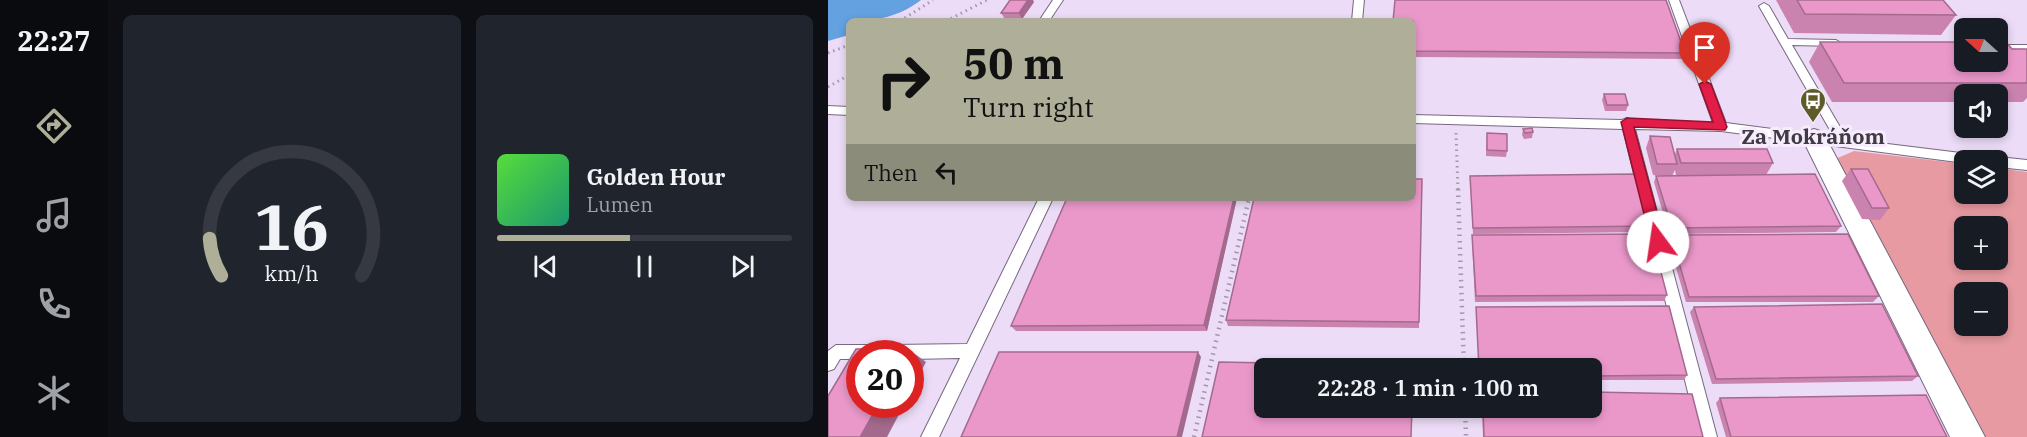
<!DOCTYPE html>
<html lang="en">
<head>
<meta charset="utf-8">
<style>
  :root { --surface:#171b24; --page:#20242c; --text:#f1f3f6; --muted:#9ea1a6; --line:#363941; --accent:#afaf99 }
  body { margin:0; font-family:"IBM Plex Serif",serif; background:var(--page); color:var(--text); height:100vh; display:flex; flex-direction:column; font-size:22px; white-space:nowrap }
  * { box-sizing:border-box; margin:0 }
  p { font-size:20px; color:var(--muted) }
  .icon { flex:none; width:33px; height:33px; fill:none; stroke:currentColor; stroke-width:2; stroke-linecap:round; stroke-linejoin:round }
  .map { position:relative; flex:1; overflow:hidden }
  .panel { display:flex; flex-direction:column; gap:15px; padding:15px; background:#0d0f14; width:720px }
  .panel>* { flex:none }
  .hud { position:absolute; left:18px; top:18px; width:570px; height:183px; border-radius:9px; box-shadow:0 3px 9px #0003; background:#afaf99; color:#111; overflow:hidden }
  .needle { width:39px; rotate:291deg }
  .fabs { position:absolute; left:1126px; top:18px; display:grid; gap:12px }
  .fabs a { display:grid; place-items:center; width:54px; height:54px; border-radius:9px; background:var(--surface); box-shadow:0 3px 9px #0003; font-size:30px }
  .speed { position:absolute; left:18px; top:340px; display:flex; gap:12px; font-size:30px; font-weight:700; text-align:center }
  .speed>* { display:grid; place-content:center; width:78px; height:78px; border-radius:50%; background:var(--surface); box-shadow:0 3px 9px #0003; line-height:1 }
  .speed .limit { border:9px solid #d22; background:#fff; color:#111 }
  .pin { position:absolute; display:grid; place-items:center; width:51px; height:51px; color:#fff; margin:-62px -26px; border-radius:50% 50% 50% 0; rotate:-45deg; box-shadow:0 0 6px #0007 }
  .pin .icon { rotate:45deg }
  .me { position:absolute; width:66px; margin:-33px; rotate:346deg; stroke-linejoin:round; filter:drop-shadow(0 0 4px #0008) }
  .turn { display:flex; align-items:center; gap:21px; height:126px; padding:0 18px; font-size:27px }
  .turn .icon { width:78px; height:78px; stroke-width:2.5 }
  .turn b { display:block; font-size:42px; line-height:51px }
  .then { display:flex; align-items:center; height:57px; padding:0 18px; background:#0003; gap:12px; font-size:22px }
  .panel .card { flex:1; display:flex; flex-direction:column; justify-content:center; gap:9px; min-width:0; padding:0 21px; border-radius:9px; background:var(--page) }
  .panel .dial { align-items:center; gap:0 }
  .dial svg { height:156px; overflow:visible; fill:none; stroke:var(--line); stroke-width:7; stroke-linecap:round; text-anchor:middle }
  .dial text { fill:var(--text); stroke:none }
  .song { display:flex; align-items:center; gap:18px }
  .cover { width:72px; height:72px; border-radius:9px; background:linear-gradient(135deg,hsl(110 70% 55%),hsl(160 70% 35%)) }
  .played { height:6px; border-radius:3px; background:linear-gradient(90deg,var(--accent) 45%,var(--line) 45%) }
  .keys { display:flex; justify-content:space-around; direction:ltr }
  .panel .tiles { flex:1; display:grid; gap:15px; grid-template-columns:repeat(2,1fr) }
  .trip { position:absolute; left:426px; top:358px; width:348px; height:60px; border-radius:9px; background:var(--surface); box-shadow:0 3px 9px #0003; font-weight:600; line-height:60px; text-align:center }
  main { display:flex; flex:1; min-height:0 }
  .menu { display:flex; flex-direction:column; width:108px; justify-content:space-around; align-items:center; background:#090b0e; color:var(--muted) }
  .menu .icon { width:42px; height:42px }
  .menu .on { color:var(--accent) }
  .menu b { font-size:27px; color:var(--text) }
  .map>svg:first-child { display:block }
</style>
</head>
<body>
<main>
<nav class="menu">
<b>22:27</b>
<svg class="icon on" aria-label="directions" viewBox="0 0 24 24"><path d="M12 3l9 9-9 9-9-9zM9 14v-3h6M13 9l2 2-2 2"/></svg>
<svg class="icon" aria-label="music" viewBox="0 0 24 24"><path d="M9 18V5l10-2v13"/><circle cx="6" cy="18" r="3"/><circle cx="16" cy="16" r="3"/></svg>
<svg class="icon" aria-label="phone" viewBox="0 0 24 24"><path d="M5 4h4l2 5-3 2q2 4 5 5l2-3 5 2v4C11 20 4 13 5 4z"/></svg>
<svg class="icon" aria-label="climate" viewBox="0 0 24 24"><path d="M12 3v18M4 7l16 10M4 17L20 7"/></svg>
</nav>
<section class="panel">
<div class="tiles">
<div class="card dial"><svg viewBox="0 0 100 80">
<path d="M14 69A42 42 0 1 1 86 69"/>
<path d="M14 69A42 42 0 0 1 8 50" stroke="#afaf99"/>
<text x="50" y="56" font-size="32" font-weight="700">16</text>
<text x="50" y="72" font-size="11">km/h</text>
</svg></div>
<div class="card">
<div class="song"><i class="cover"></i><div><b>Golden Hour</b><p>Lumen</p></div></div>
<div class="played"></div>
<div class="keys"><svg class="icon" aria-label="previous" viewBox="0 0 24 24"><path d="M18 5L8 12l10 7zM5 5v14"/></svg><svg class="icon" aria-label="pause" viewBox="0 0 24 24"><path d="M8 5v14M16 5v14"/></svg><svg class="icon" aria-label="next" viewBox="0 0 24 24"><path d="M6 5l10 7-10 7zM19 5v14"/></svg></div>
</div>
</div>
</section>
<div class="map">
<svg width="1199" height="437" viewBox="0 0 1199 437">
  <rect width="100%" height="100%" fill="#ecdcf7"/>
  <path fill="#e79aa1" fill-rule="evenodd" d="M1026 151 1137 164V194H1170V168L1199 172V437H1149L1034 219H1051L1014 181 1005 160ZM1137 226H1170V260H1137ZM1137 292H1170V326H1137Z"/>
  <path fill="#63a1e1" d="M0 0H93C71 17 48 21 21 21V35L0 41Z"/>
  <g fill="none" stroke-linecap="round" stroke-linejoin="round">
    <defs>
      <g id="service">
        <path d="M225 0H235L221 21H211Z"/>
        <path d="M526 0H536L534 21H524Z"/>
        <path d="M841 0H851L898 123 1006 137 931 6 936 3 941 6 960 39 1008 40 1013 43 1008 46 964 45 1019 139 1149 155 1155 160H1137V163L893 131 807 129 889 437H871L795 129 585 123V115L794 120 799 118 804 120 885 123Z"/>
        <rect x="1170" y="45" width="29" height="6"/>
        <path d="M0 106 21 107V115L0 114Z"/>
        <path d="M1170 157 1199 160V170L1170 167V160H1165Z"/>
        <path d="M211 198H225L111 437H93L132 358 82 359V354H58L59 347 65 345 139 344Z"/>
        <path d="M8 345H43L49 347 51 352 50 354H32V359H12L6 369 0 371V351Z"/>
      </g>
      <path id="minor" d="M986 129 995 132 998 138 1157 437H1122L974 138 977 132Z"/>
    </defs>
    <use href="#service" stroke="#76687f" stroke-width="2"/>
    <use href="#minor" stroke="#76687f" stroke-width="2"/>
    <g stroke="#a398ab" stroke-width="3" stroke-dasharray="1.5 4" stroke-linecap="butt">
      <path d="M72 21 105 0"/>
      <path d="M118 21 159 0"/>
      <path d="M0 53 21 45"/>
      <path d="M0 87 21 75"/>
      <path d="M628 133 630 190"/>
    </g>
    <g stroke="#a398ab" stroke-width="4.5" stroke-dasharray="1.5 5" stroke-linecap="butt">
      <path d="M630 189 636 369"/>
      <path d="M637 408 638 437"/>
      <path d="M366 437 421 198"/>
    </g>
    <use href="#service" fill="#fff" fill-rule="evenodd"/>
    <use href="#minor" fill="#fff" fill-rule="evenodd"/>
  </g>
  <g fill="#c983ae">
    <path d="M948 0H1115L1128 15 1113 35 966 33Z"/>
    <path d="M206 2 194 19H177L173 13Z"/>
    <path d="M585 21 857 53 855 59 585 57Z"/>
    <path d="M992 42 1199 49V98L1195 102H1170V94H1137V102H1004L981 62Z"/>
    <path d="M776 94 800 105 798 111H777L774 100Z"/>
    <path d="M695 129 705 132 704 138 696 139 694 135Z"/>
    <path d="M659 133 679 151 678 157 658 156Z"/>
    <path d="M822 136 847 154 849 149 945 163 938 175H848L847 170 844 176 825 175 818 148Z"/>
    <path d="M1023 169 1061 208 1052 220 1034 219 1014 181Z"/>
    <path d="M642 176 822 226 819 232 645 234Z"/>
    <path d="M828 176 1013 226 1008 232 841 234 826 182Z"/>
    <path d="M594 179 591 328 400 326 398 320Z"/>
    <path d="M239 198H409L379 331H188L183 326Z"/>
    <path d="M644 235 839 295 836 301 647 302 644 241Z"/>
    <path d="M843 235 1051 296 1045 302H858L840 240Z"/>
    <path d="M648 307 859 375 856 380H764V369H651L648 312Z"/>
    <path d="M866 307 1090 376 1084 381 884 384 862 312Z"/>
    <path d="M892 398 1119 437H898L888 403Z"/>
    <path d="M654 408H764L875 437H655Z"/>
  </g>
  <g fill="#a46a8d">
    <path d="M200 0H205L206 2 194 19 191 13Z"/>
    <path d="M406 198H409L379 331 376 325Z"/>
    <path d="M80 349 98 362 82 392V354H78Z"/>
    <path d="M370 352 373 357 354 437H349Z"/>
    <path d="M50 405H76L59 437H32Z"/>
  </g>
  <g fill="#ea98ca" stroke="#a46a8d" stroke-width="1.5">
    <path d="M182 0H200L191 13H173Z"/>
    <path d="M567 0H838L857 53 585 51V21H565Z"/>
    <path d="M969 0H1115L1128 15 977 14Z"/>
    <path d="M1177 41 1184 49H1199V83H1016L992 42H1137V62H1170V42Z"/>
    <path d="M776 94H797L800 105H779Z"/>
    <path d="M704 128 705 132 697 133 695 129Z"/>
    <path d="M659 133 679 134V151L659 150Z"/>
    <path d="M822 136 842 137 849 164H829Z"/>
    <path d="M849 149H939L945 163H853Z"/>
    <path d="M1023 169H1040L1061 208H1044Z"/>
    <path d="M808 174 822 226 645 228 642 176Z"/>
    <path d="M987 174 1013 226 844 228 828 176Z"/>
    <path d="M585 179H594L591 322 398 320 426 198H585Z"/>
    <path d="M239 198H406L376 325 183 326Z"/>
    <path d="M823 234 839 295 648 296 644 235Z"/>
    <path d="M1020 234 1051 296 861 297 843 235Z"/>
    <path d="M1054 304 1090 376 888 379 866 307Z"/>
    <path d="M841 306 859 375 764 376V369H651L648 307Z"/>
    <path d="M28 349H80L78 354H32V405H50L32 437H0V396Z"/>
    <path d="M171 352H370L349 437H133Z"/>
    <path d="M391 362 586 366V369H436V408H584L583 437H374Z"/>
    <path d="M764 392 864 394 875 437H656L655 408H764Z"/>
    <path d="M1098 395 1119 437H903L892 398Z"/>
  </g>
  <path fill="#e11d48" stroke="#92132f" stroke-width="1.5" d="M877 81 883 84 899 127 897 130 806 127 837 242 830 247 823 242 793 122 799 118 885 122 871 84Z"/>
  <defs>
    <symbol id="bus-pin" viewBox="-11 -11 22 30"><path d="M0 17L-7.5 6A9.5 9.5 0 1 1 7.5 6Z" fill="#5e5b28" stroke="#f6ecfc"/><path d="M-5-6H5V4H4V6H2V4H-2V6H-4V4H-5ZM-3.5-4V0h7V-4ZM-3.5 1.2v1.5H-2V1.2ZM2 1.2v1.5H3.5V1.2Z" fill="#fff"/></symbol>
  </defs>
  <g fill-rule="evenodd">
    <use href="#bus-pin" x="970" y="86" width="30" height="40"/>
  </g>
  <g text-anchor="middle" stroke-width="6" stroke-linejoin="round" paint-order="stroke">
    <g font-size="21" font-weight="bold" fill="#403a44" stroke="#f6ecfc">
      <text x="985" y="144">Za Mokráňom</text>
    </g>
  </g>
</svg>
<div class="fabs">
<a><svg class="needle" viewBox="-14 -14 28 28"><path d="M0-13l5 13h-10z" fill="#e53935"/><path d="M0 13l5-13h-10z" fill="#9ea1a6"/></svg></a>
<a><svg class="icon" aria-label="sound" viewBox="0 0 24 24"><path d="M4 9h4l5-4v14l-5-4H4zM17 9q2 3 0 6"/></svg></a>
<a><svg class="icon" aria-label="layers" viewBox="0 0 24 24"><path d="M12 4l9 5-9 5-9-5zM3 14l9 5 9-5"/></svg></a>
<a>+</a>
<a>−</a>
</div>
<div class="speed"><div class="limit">20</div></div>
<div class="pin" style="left:877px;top:84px;background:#d93025"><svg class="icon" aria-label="arrive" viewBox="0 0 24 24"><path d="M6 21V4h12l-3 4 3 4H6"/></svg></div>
<svg class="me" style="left:830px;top:242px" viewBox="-20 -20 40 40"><circle r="19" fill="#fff"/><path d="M0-13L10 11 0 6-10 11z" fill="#e11d48"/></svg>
<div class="trip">22:28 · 1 min · 100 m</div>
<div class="hud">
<div class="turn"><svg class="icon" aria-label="right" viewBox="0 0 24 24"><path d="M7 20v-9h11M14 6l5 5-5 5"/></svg><div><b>50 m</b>Turn right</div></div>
<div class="then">Then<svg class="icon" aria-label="left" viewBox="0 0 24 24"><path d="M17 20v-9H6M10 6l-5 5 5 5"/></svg></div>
</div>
</div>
</main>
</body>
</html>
